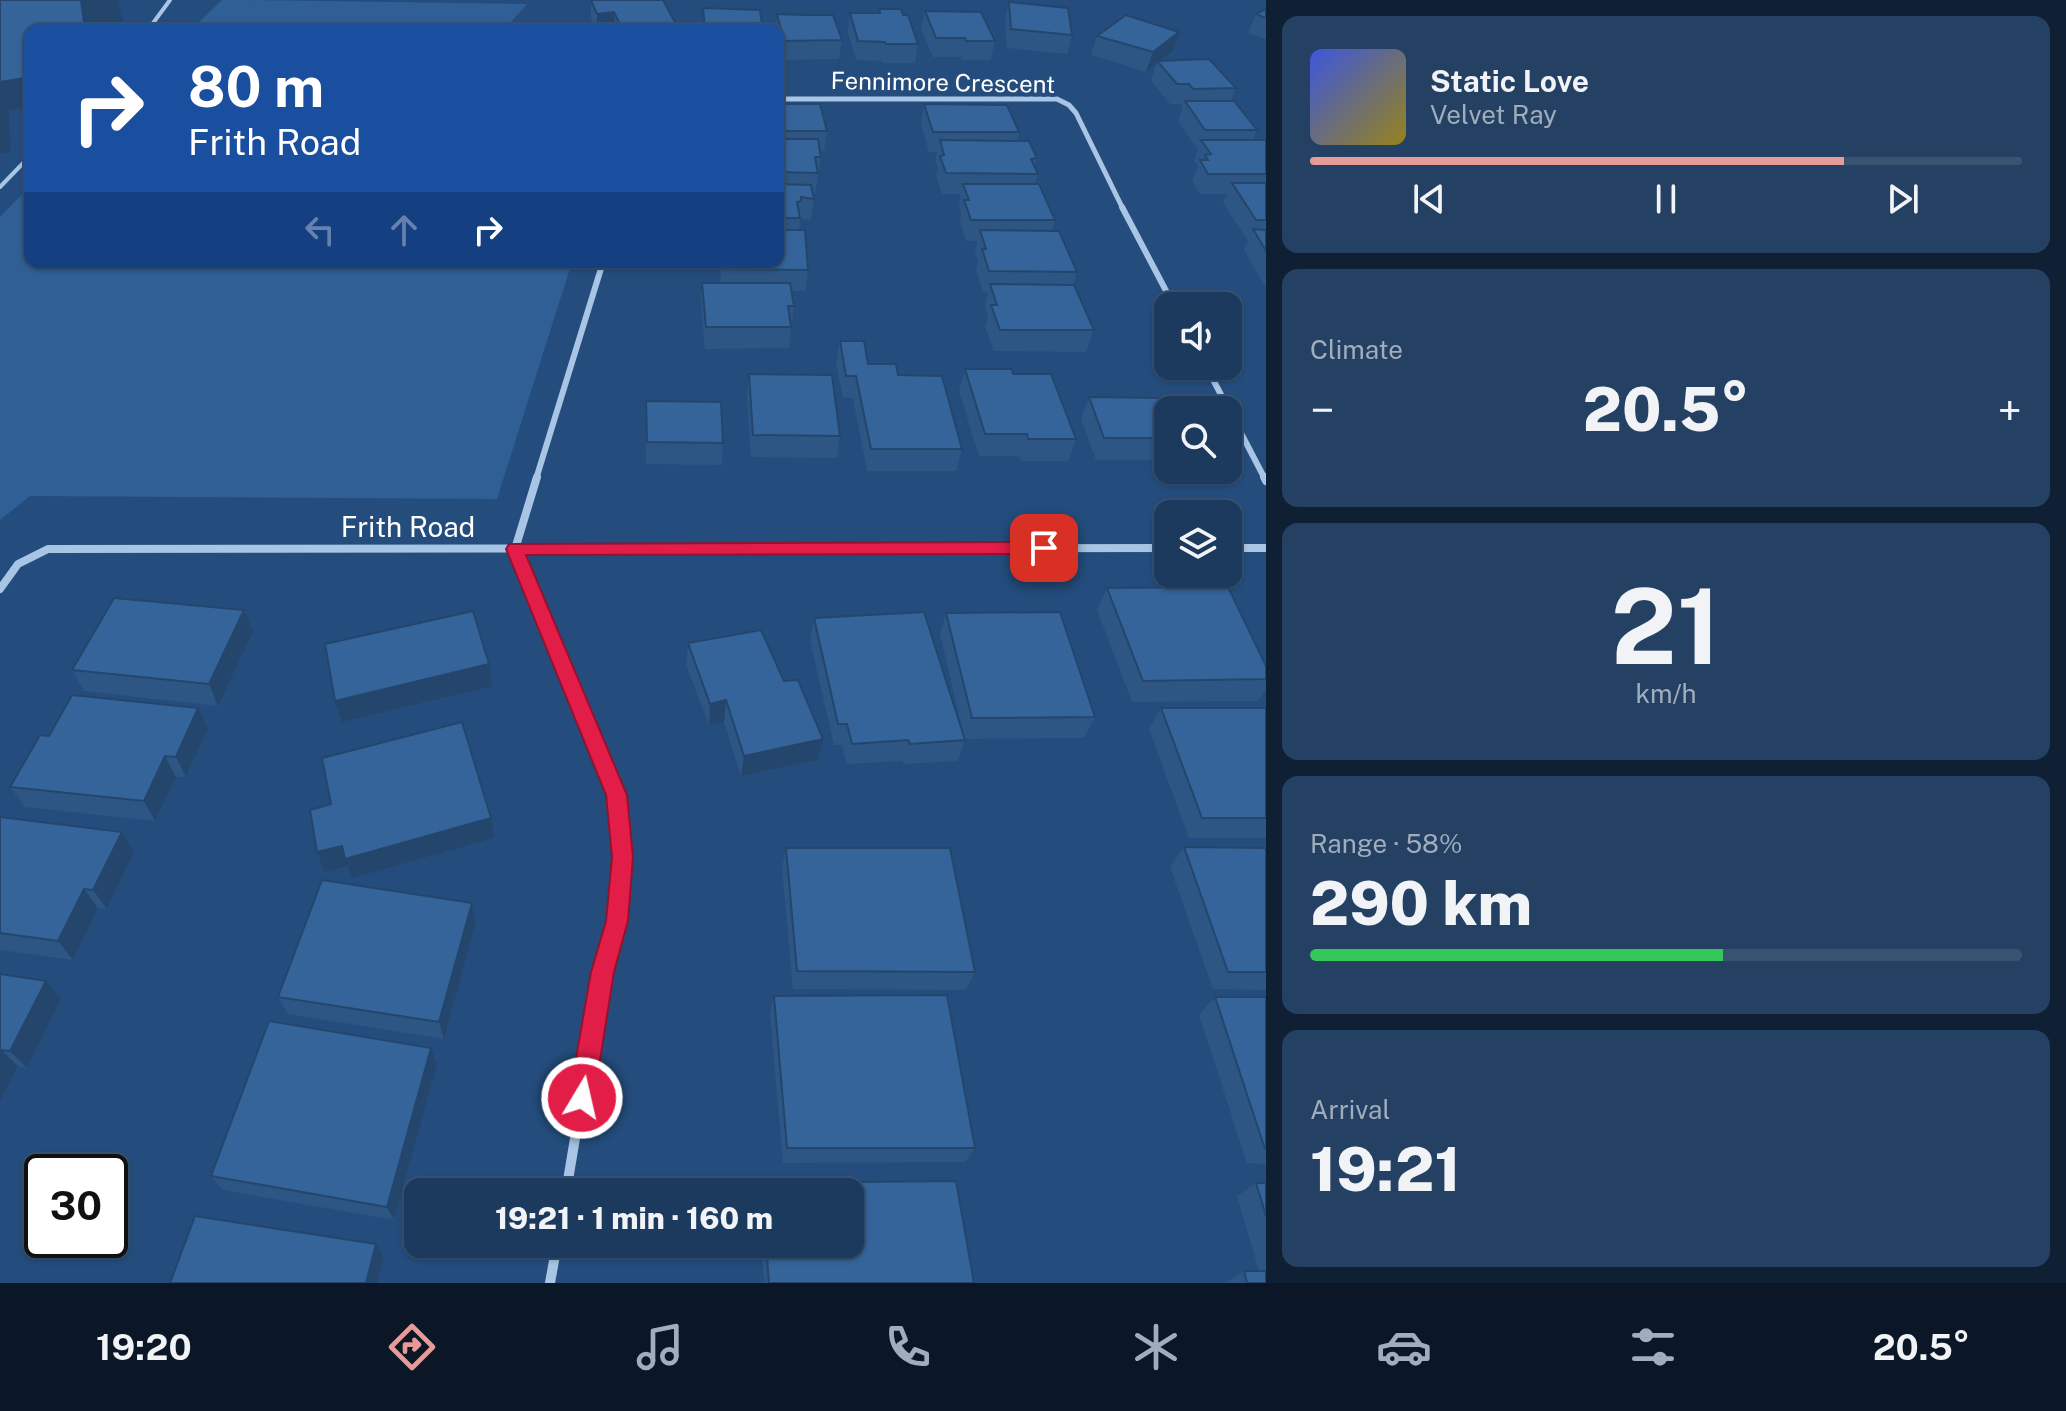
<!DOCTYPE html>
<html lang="en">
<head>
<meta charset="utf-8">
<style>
  :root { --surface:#1b3a5e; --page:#244164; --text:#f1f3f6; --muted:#a0adbc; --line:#395473; --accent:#e69b98 }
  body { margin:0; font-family:"Public Sans",sans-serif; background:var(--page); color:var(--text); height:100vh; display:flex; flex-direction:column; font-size:30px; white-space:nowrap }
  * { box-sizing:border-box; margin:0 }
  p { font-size:26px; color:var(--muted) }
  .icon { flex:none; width:44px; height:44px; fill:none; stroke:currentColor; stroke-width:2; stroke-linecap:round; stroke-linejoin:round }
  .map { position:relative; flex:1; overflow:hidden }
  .drawer { display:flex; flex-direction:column; gap:16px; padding:16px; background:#0f2034; width:800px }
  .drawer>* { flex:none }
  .hud { position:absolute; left:24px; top:24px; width:760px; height:244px; border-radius:16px; box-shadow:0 2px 6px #0004,0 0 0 2px var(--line); background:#1a4fa0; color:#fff; overflow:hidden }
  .fabs { position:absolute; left:1154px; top:292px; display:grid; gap:16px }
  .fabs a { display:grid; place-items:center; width:88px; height:88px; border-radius:16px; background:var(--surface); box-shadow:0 2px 6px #0004,0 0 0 2px var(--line); font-size:40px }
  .speed { position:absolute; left:24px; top:1154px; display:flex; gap:16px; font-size:40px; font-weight:700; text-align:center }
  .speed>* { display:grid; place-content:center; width:104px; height:104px; border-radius:50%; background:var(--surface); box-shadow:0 2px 6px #0004,0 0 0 2px var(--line); line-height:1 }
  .speed .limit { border:4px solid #111; border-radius:12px; background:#fff; color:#111 }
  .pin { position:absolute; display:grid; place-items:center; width:68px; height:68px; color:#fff; margin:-34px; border-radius:16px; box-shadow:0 4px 12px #0006 }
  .me { position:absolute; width:88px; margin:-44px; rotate:9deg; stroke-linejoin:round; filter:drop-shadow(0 0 6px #0008) }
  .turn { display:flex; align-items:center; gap:28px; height:168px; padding:0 32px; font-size:36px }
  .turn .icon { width:104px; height:104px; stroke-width:2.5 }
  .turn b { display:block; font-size:56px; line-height:68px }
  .lanes { display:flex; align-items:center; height:76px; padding:0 32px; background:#0003; justify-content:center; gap:40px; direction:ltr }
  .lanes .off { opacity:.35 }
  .big { font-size:60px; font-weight:800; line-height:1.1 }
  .drawer .widget { flex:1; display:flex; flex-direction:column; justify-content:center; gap:12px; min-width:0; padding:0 28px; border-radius:16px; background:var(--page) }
  .drawer .dial { align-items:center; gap:0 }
  .dial b { font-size:104px; line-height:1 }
  .song { display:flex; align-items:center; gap:24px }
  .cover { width:96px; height:96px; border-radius:12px; background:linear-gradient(135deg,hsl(230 70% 55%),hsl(50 70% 35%)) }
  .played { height:8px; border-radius:4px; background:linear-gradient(90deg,var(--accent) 75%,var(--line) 75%) }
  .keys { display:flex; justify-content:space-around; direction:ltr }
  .heat { display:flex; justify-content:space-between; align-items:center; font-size:44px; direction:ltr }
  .charge { height:12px; border-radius:6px; background:linear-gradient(90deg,#34c759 58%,var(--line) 0) }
  .trip { position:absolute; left:404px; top:1178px; width:460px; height:80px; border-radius:16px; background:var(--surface); box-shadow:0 2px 6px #0004,0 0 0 2px var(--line); font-weight:800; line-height:80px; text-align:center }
  .menu { display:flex; height:128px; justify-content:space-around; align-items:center; background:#0b1726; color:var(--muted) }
  .menu .icon { width:56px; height:56px }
  .menu .selected { color:var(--accent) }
  .menu b { font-size:36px; color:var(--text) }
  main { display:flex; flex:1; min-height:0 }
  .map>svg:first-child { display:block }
</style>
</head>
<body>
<main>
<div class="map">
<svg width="1266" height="1283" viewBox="0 0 1266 1283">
  <rect width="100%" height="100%" fill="#244d7d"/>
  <g fill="#2f5f95">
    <path d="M222 0H247L527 4 504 30H191Z"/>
    <path d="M30 186V262H572L497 499 30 496 0 520V217Z"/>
  </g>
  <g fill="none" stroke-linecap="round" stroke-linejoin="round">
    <g stroke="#a9c5e5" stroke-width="4">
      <path d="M148 30 170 0"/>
      <path d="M0 187 30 156"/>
    </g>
    <path stroke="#a9c5e5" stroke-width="5" d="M778 99H1057L1069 105 1076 113 1123 209"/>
    <g stroke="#a9c5e5" stroke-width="6">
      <path d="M1122 207 1174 306"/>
      <path d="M1206 366 1265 479"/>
      <path d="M536 479 603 262"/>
    </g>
    <g stroke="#a9c5e5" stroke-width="8">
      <path d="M1264 477 1266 481"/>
      <path d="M1228 548H1266"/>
      <path d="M515 549 617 795 620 830"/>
      <path d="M515 549 537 477"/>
      <path d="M0 589 18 564 48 549 1168 548"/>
    </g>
    <g stroke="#a9c5e5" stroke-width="10">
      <path d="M566 1192 603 972 617 921 622 857 620 828"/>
      <path d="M550 1283 557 1244"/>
    </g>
  </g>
  <g fill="#2d5684">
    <path d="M591 0 678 28V30H596L591 18Z"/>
    <path d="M1009 2 1072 35 1067 54 1007 48 1005 20Z"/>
    <path d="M879 9 903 15 918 44 915 63H883L882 61 856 60 848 32 850 13H878Z"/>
    <path d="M1266 9V39L1248 33 1256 14Z"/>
    <path d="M925 11 995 41 991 60H962L961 57H933L921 29Z"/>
    <path d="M777 14 842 40 839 59 782 60 778 42V30H776Z"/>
    <path d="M1097 36 1173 51 1160 61 1236 88 1231 101 1257 130 1253 140H1266V288L1244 250 1248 241 1223 203 1227 194H1200L1192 181 1198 166 1194 160 1198 150 1178 121 1183 106 1182 104H1170L1151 80 1156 64 1146 72 1091 55Z"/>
    <path d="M778 104 827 131 824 151H820L821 157 815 194H813L814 199 811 220 800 218 799 230 808 270 805 291H791L794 306 789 348 705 349 701 304 702 283H721L720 262H778Z"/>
    <path d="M924 104 1019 132 1017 141 1037 158 1034 167 1038 174 1035 184 1055 220 1052 231 1077 272 1073 285 1094 330 1086 352 994 351 985 327 988 317 985 306 988 293 983 292 976 270 978 262 975 251 978 241H966L960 221 961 213 959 204 961 194H942L936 176 938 167 935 161 937 152H929L921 124Z"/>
    <path d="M840 341 868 364 898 375 962 449 956 471H867L853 398H843L836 363Z"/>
    <path d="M965 369 1013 374 1076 439 1068 461H1021L1019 456H979L959 391Z"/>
    <path d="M749 374 840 436 837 458 751 457 747 396Z"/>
    <path d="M1089 397 1168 410V460H1096L1081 419Z"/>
    <path d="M646 401 723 443 722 465 646 464Z"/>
    <path d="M1107 588 1266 679V689L1258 701 1132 702 1097 610Z"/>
    <path d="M946 613 1095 717 1084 738 965 739 958 761 904 764 902 761 847 764 842 745H834L810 640 814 618 963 732 940 634Z"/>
    <path d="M253 632 218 706 84 691 72 670Z"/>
    <path d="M688 643 818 760 741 776 724 722 709 725 686 665Z"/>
    <path d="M198 708 208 729 186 777H176L155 821 25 807 10 787 49 736Z"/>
    <path d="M1161 708H1266V838H1189L1149 729Z"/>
    <path d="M0 817 122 832 134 852 107 909 98 908 73 960 0 950Z"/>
    <path d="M1184 847 1266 848V990L1213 989 1170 867Z"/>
    <path d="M786 848 975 972 966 990 793 989 782 868Z"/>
    <path d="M472 903 476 922 444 1039 288 1014 278 997Z"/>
    <path d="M0 974 61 999 27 1068 18 1066 0 1101Z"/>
    <path d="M774 996 975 1148 965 1162 783 1163 770 1013Z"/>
    <path d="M1215 997H1266V1164L1247 1163 1199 1015Z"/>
    <path d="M437 1065 394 1220 223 1190 211 1176Z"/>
    <path d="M956 1181 974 1283H764L761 1244H850V1192H759L761 1183Z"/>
    <path d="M1256 1183H1266V1283H1225L1244 1271H1259L1237 1196Z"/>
  </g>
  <g fill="#24466c">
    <path d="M81 0H118L123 22 90 26V30H85Z"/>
    <path d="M614 12 615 30H597V14Z"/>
    <path d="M1179 32 1173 51 1158 62 1157 61 1156 64 1146 72 1153 52Z"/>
    <path d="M30 77V107L9 110 10 152 0 154V82Z"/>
    <path d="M244 610 253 632 218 706 209 684Z"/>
    <path d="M489 664 492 686 342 722 335 701Z"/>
    <path d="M726 700 724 722 709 725 710 704Z"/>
    <path d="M198 708 208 729 186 777 176 757Z"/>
    <path d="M823 739 818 760 741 776 744 756Z"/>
    <path d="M165 756 176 777 155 821 144 801Z"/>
    <path d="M491 818 494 838 352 878 348 866 325 872 317 852 342 846Z"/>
    <path d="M122 832 134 852 107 909 93 890Z"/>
    <path d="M84 889 98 908 73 960 58 941Z"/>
    <path d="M472 903 476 922 444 1039 439 1022Z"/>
    <path d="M46 981 61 999 27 1068 10 1051Z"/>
    <path d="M431 1048 437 1065 394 1220 387 1207Z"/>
    <path d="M0 1049 18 1066 0 1101Z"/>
    <path d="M376 1244 384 1257 377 1283H366Z"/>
  </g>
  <g fill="#34649a" stroke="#24466c" stroke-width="2">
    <path d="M0 0H81L85 30H30V77L0 82Z"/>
    <path d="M591 0H663L678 28 648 30H623L614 12 597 14Z"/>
    <path d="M1009 2 1068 8 1072 35 1011 29Z"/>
    <path d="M703 8 760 10 763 30H705Z"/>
    <path d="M879 9H901L903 15H908L918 44H886L885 42 858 41 850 13H880Z"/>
    <path d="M1266 9V18L1256 14Z"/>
    <path d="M925 11 981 12 995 41H966L965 38H936Z"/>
    <path d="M777 14 803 15H833L842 40 784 41Z"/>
    <path d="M1126 15 1179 32 1153 52 1097 36Z"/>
    <path d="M567 25 580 30H557Z"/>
    <path d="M1209 59 1236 88 1193 89 1189 84H1177L1157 61Z"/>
    <path d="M1185 101H1234L1257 130H1205Z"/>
    <path d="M778 104H820L827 131H778Z"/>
    <path d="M924 104 1007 105 1019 132H933Z"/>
    <path d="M778 139H818L821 157H815L818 173 778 172Z"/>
    <path d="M940 140 1029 141 1037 158 1031 159 1038 174 946 173 940 156 944 155Z"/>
    <path d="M1201 140H1266V174H1208L1200 160H1208L1205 155 1211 154Z"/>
    <path d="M1232 183H1266V220H1256Z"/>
    <path d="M778 184 811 185 814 199 801 197V201L797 202 800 218H778Z"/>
    <path d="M963 184H1039L1055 220H971L964 200H969Z"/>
    <path d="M1253 229 1266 230V251Z"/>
    <path d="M778 230H805L808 270 723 269V262H778Z"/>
    <path d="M980 230 1059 231 1077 272 989 271 982 249H986Z"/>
    <path d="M702 283H790L794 306H788L791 327H706Z"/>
    <path d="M990 284 1074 285 1094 330H1000L991 305H997Z"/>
    <path d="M840 341H864L868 364H896L898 375 942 376 962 449H871L856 376H846Z"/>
    <path d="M965 369H1012L1013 374H1051L1076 439H1028L1027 434H985Z"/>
    <path d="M749 374 832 375 840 436 753 435Z"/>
    <path d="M1089 397 1164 398 1169 410H1168V438H1104Z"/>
    <path d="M646 401 721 402 723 443 647 442Z"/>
    <path d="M1228 587 1266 666V679L1143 681 1107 588Z"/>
    <path d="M114 598 244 610 209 684 72 670Z"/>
    <path d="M473 611 489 664 335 701 325 644Z"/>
    <path d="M924 612 965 740 910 744 908 740 852 744 847 724H838L814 618Z"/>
    <path d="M1060 612 1095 717 972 718 946 613Z"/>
    <path d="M761 630 784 681 798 680 823 739 744 756 726 700 710 704 688 643Z"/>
    <path d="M72 695 198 708 176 757 165 756 144 801 10 787 40 735 49 736Z"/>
    <path d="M1161 708H1266V818H1202Z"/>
    <path d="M462 722 491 818 345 859 342 846 317 852 310 810 331 804 322 758Z"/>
    <path d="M0 817 122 832 93 890 84 889 58 941 0 933Z"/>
    <path d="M1184 847 1266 848V972H1228Z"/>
    <path d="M786 848H950L975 972 797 971Z"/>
    <path d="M322 880 472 903 439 1022 278 997Z"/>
    <path d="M0 974 46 981 10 1051 0 1050Z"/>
    <path d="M947 995 975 1148H787L774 996Z"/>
    <path d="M1215 997H1266V1149H1265Z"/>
    <path d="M269 1021 431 1048 387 1207 211 1176Z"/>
    <path d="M956 1181 974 1283H769L766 1244H850V1192H762L761 1183Z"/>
    <path d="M1256 1183H1266V1216Z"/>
    <path d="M195 1216 376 1244 366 1283H170Z"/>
    <path d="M1244 1271H1266V1283H1247Z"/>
  </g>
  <path fill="#e11d48" stroke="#92132f" stroke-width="2" d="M1044 542 1052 548 1044 554 526 555 627 795 633 857 628 921 614 972 594 1098 590 1106 582 1110 573 1106 569 1098 591 972 606 921 612 857 606 795 506 549 509 544Z"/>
  <g text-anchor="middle" stroke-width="8" stroke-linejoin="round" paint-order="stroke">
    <g font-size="24" fill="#fff" stroke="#244d7d">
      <text transform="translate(943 83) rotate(1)" y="8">Fennimore Crescent</text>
    </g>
    <g font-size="28" fill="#fff" stroke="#244d7d">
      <text x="408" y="537">Frith Road</text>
    </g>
  </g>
</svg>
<div class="fabs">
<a><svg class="icon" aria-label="sound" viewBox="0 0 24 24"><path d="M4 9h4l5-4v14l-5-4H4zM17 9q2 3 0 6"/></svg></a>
<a><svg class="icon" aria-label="search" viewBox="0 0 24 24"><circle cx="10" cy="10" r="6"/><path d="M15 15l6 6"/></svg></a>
<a><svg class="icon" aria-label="layers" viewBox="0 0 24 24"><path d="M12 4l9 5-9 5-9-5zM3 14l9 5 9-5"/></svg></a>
</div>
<div class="speed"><div class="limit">30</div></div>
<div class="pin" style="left:1044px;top:548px;background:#d93025"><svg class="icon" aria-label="arrive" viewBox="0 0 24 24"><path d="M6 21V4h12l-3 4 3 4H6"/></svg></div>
<svg class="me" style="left:582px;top:1098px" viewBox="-20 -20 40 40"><circle r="17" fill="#e11d48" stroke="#fff" stroke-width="3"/><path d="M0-11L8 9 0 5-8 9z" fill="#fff"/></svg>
<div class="trip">19:21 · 1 min · 160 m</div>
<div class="hud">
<div class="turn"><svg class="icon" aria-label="right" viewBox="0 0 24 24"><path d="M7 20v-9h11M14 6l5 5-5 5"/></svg><div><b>80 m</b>Frith Road</div></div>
<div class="lanes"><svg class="icon off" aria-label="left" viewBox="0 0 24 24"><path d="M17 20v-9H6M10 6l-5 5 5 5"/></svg><svg class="icon off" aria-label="ahead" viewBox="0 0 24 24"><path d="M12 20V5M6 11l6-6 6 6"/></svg><svg class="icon" aria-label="right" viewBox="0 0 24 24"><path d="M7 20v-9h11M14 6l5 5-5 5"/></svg></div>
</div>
</div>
<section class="drawer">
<div class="widget">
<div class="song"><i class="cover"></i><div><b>Static Love</b><p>Velvet Ray</p></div></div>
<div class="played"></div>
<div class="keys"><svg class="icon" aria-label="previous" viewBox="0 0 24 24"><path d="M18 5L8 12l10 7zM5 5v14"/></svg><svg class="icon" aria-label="pause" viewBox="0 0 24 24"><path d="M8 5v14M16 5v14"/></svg><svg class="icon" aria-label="next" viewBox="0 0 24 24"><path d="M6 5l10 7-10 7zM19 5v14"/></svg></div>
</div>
<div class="widget"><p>Climate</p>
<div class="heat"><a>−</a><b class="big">20.5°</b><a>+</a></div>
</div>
<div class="widget dial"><b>21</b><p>km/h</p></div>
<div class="widget"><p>Range · 58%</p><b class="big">290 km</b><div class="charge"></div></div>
<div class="widget"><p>Arrival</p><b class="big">19:21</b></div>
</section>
</main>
<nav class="menu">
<b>19:20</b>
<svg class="icon selected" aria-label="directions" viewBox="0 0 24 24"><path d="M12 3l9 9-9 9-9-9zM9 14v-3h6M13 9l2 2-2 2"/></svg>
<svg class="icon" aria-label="music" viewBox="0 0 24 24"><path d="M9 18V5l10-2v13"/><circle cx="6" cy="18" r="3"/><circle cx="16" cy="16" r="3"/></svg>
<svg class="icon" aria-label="phone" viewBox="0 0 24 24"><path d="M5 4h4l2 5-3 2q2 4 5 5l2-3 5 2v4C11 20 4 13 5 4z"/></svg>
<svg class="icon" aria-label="climate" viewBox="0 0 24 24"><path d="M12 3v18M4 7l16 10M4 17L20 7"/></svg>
<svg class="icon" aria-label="car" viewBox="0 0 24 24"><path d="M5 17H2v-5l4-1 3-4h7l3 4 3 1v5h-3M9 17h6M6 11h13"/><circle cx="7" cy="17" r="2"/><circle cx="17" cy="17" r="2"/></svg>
<svg class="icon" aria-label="filters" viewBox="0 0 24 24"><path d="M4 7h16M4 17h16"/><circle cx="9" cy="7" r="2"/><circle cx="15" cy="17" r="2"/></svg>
<b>20.5°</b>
</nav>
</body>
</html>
